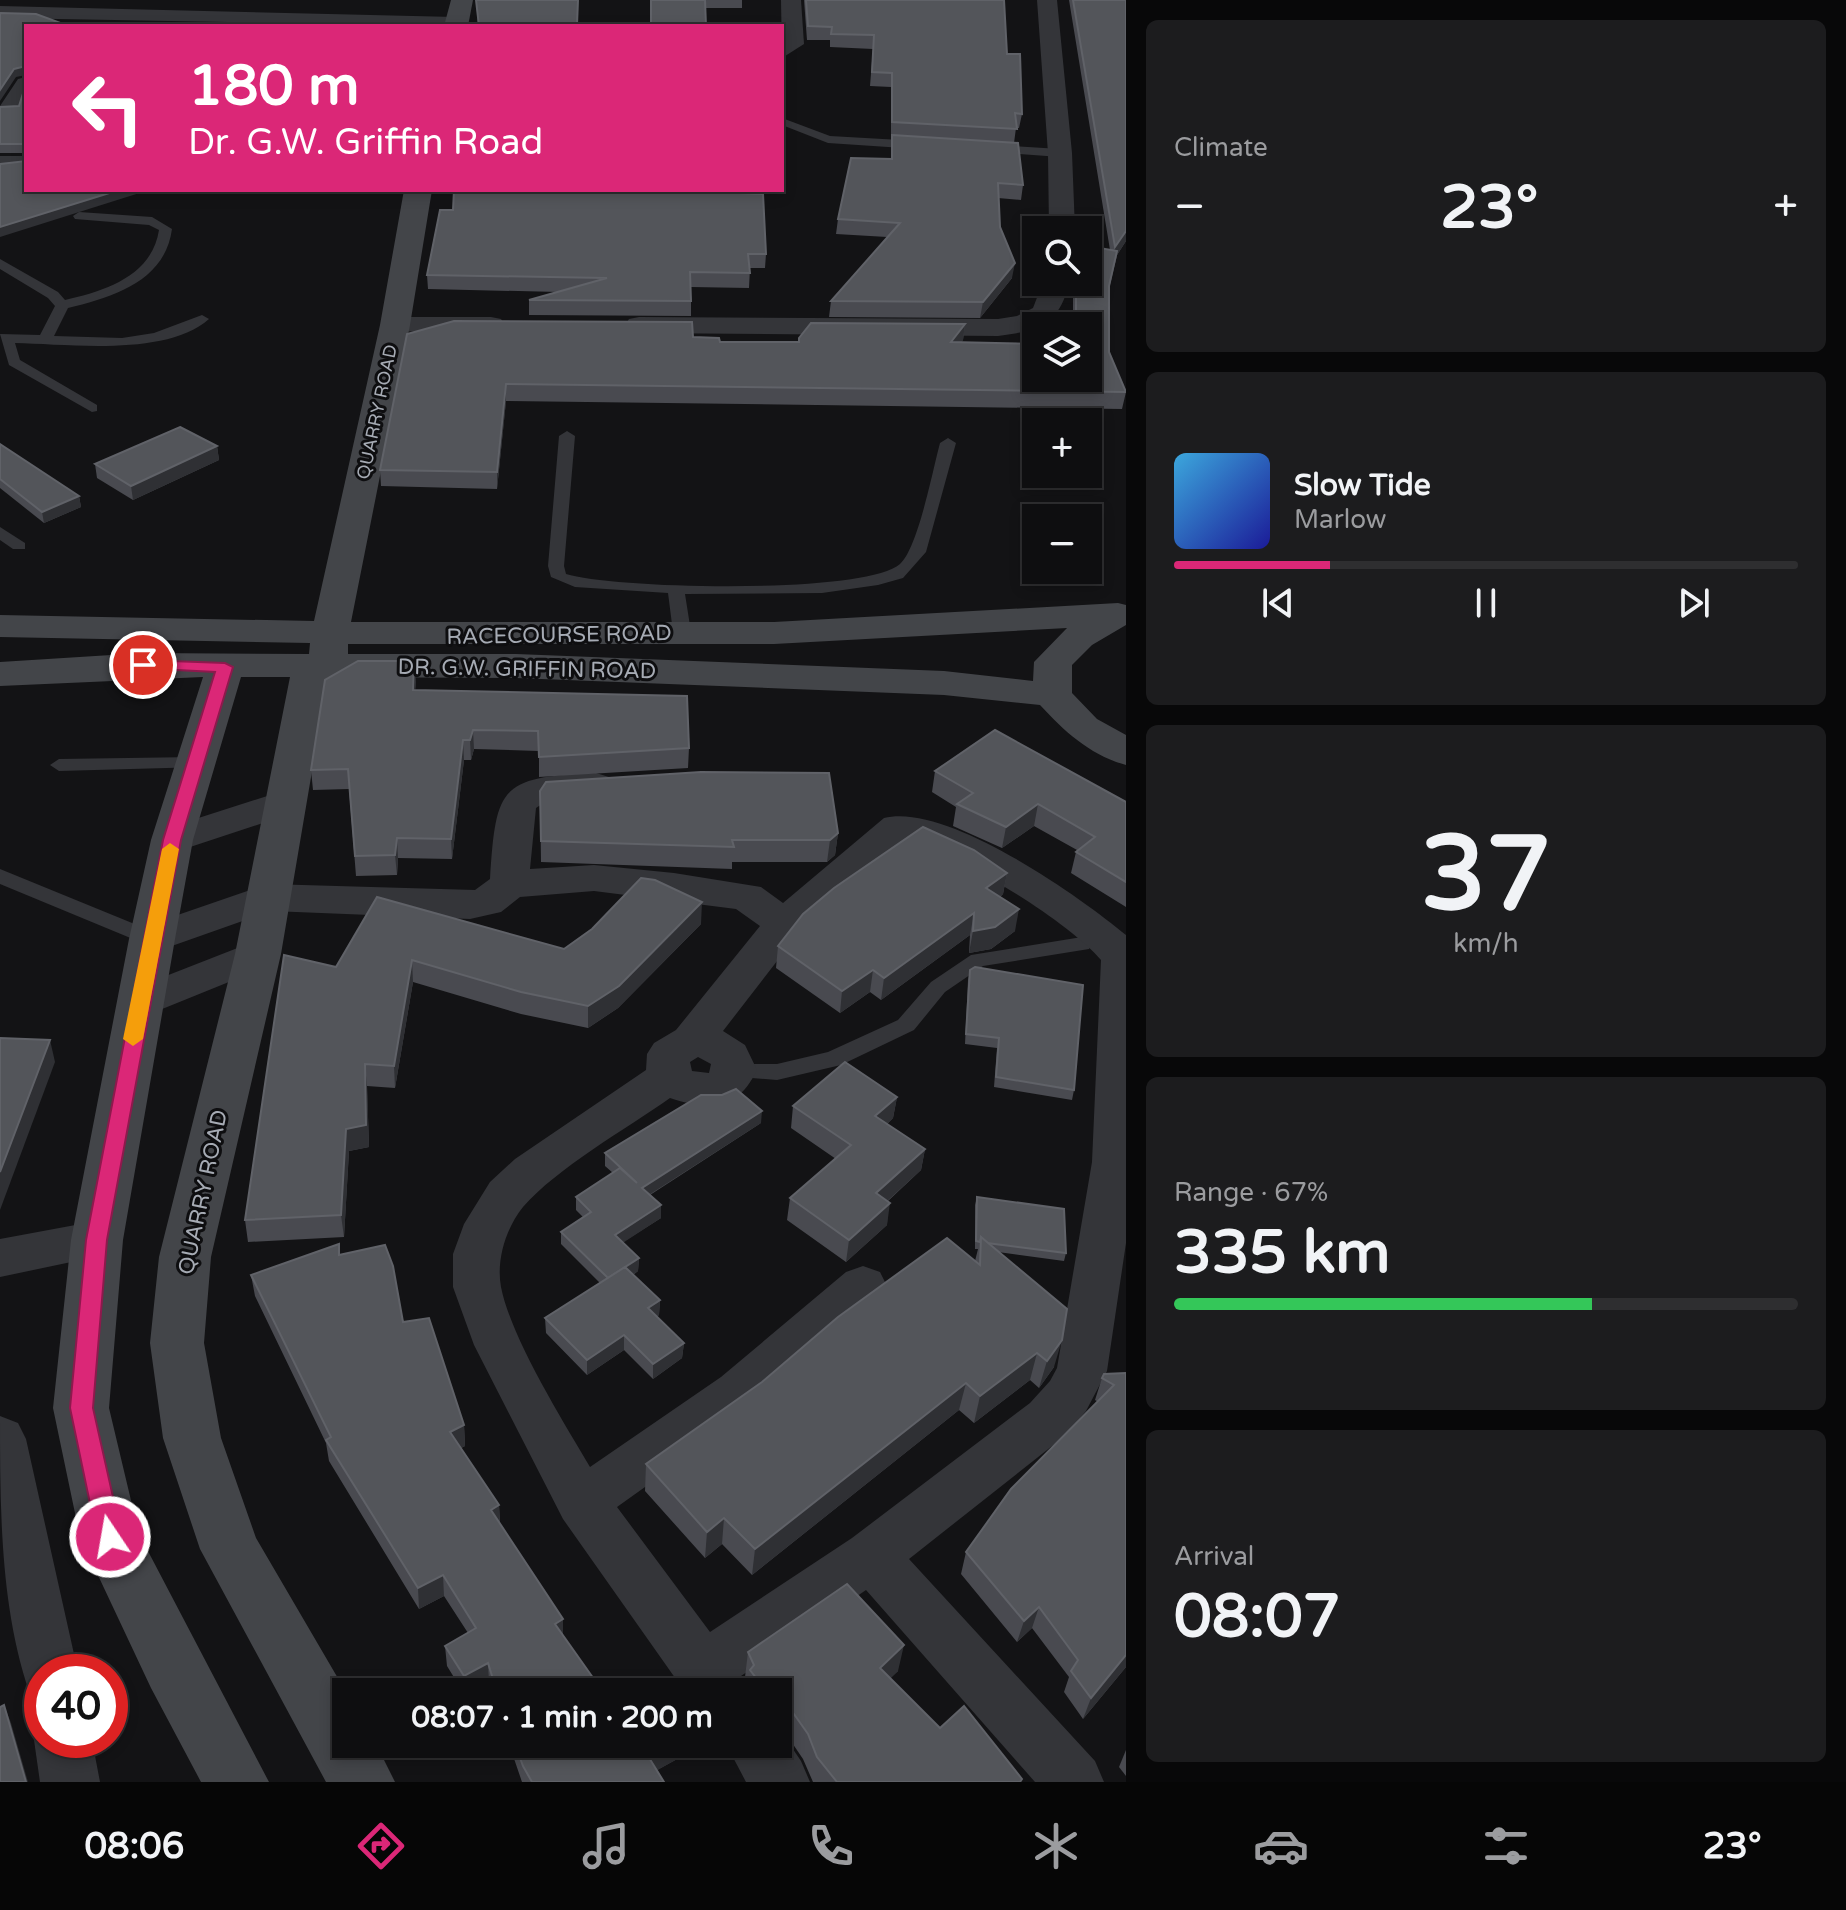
<!DOCTYPE html>
<html lang="en">
<head>
<meta charset="utf-8">
<style>
  :root { --surface:#0e0e10; --page:#1c1c1e; --text:#f1f3f6; --muted:#9b9c9f; --line:#2e2e30; --accent:#db2777 }
  body { margin:0; font-family:"Varela Round",sans-serif; background:var(--page); color:var(--text); height:100vh; display:flex; flex-direction:column; font-size:30px; white-space:nowrap }
  * { box-sizing:border-box; margin:0 }
  p { font-size:26px; color:var(--muted) }
  .icon { flex:none; width:44px; height:44px; fill:none; stroke:currentColor; stroke-width:2; stroke-linecap:round; stroke-linejoin:round }
  .map { position:relative; flex:1; overflow:hidden }
  .details { display:flex; flex-direction:column; gap:20px; padding:20px; background:#080809; width:720px }
  .details>* { flex:none }
  .banner { position:absolute; left:24px; top:24px; width:760px; height:168px; border-radius:0px; box-shadow:0 4px 12px #0003,0 0 0 2px var(--line); background:#db2777; color:#fff; overflow:hidden }
  .buttons { position:absolute; left:1022px; top:216px; display:grid; gap:16px }
  .buttons a { display:grid; place-items:center; width:80px; height:80px; border-radius:0px; background:var(--surface); box-shadow:0 4px 12px #0003,0 0 0 2px var(--line); font-size:40px }
  .speed { position:absolute; left:24px; top:1654px; display:flex; gap:16px; font-size:40px; font-weight:700; text-align:center }
  .speed>* { display:grid; place-content:center; width:104px; height:104px; border-radius:50%; background:var(--surface); box-shadow:0 4px 12px #0003,0 0 0 2px var(--line); line-height:1 }
  .speed .limit { border:12px solid #d22; background:#fff; color:#111 }
  .pin { position:absolute; display:grid; place-items:center; width:68px; height:68px; color:#fff; margin:-34px; border:4px solid #fff; border-radius:50%; box-shadow:0 2px 8px #0007 }
  .me { position:absolute; width:88px; margin:-44px; rotate:348deg; stroke-linejoin:round; filter:drop-shadow(0 0 6px #0008) }
  .turn { display:flex; align-items:center; gap:28px; height:168px; padding:0 32px; font-size:36px }
  .turn .icon { width:104px; height:104px; stroke-width:2.5 }
  .turn b { display:block; font-size:56px; line-height:68px }
  .big { font-size:60px; font-weight:700; line-height:1.1 }
  .details .tile { flex:1; display:flex; flex-direction:column; justify-content:center; gap:12px; min-width:0; padding:0 28px; border-radius:12px; background:var(--page) }
  .details .dial { align-items:center; gap:0 }
  .dial b { font-size:104px; line-height:1 }
  .song { display:flex; align-items:center; gap:24px }
  .cover { width:96px; height:96px; border-radius:12px; background:linear-gradient(135deg,hsl(200 70% 55%),hsl(240 70% 35%)) }
  .played { height:8px; border-radius:4px; background:linear-gradient(90deg,var(--accent) 25%,var(--line) 25%) }
  .keys { display:flex; justify-content:space-around; direction:ltr }
  .heat { display:flex; justify-content:space-between; align-items:center; font-size:44px; direction:ltr }
  .charge { height:12px; border-radius:6px; background:linear-gradient(90deg,#34c759 67%,var(--line) 0) }
  .trip { position:absolute; left:332px; top:1678px; width:460px; height:80px; border-radius:0px; background:var(--surface); box-shadow:0 4px 12px #0003,0 0 0 2px var(--line); font-weight:700; line-height:80px; text-align:center }
  .menu { display:flex; height:128px; justify-content:space-around; align-items:center; background:#060606; color:var(--muted) }
  .menu .icon { width:56px; height:56px }
  .menu .current { color:var(--accent) }
  .menu b { font-size:36px; color:var(--text) }
  main { display:flex; flex:1; min-height:0 }
  .map>svg:first-child { display:block }
</style>
</head>
<body>
<main>
<div class="map">
<svg width="1126" height="1782" viewBox="0 0 1126 1782">
  <rect width="100%" height="100%" fill="#131315"/>
  <g fill="none" stroke-linecap="round" stroke-linejoin="round">
    <g fill="#343539" fill-rule="evenodd">
      <path d="M782 118 830 136 918 141 924 145 918 149 828 143 782 125Z"/>
      <path d="M994 145 1060 149 1066 153 1060 157 990 152V146Z"/>
      <path d="M79 212 152 217 172 229C165 281 114 297 68 308L54 336 122 338 154 333 202 315 209 319C166 357 69 344 15 343L20 360 97 405V411L92 412 9 365 0 334 40 335 55 306 48 298 0 269V259L58 292 65 300C105 291 152 276 159 230L149 225 75 219 73 216Z"/>
      <path d="M567 431 575 436 564 566 566 574C614 589 865 595 900 564 918 548 933 469 940 443L948 438 956 443 926 552 903 578 878 585 822 593 685 594 691 632 682 637 673 632 668 593 575 587 551 577 548 566 559 436Z"/>
      <path d="M0 527 25 543V549H13L0 540Z"/>
      <path d="M196 757 205 763 203 767 59 771 50 765 59 759Z"/>
      <path d="M0 869 159 934 162 939 159 944H145L0 884Z"/>
      <path d="M1082 937 1092 944 1089 949 983 966 945 992 914 1030 841 1065 777 1080 727 1076 724 1070 727 1064H777L828 1052 898 1020 931 982 971 955Z"/>
    </g>
    <g fill="#343539" fill-rule="evenodd">
      <path d="M781 0H801L804 44 782 58Z"/>
      <path d="M1037 0H1057L1072 153 1075 230H1049L1048 153Z"/>
      <path d="M0 6 456 17 467 23 464 26 0 18Z"/>
      <path d="M26 77C26 92 27 101 18 113H2L0 106 18 79Z"/>
      <rect x="0" y="156" width="26" height="14"/>
      <path d="M1043 282H1069C1060 325 1038 331 998 336L639 333 629 331 625 325 629 319 639 317 998 319 1017 316 1033 308Z"/>
      <path d="M395 317H491L501 319 505 325 501 331 491 333 385 331 381 325 385 319Z"/>
      <path d="M596 773 609 777 615 785 609 793 548 800 536 808 530 869 594 865 674 873 761 887 783 903 884 818C946 802 1079 896 1126 935V1243L1107 1371 1086 1411 1066 1435 909 1559 1095 1761 1104 1782H1035L866 1590 741 1676 748 1692H685L563 1519 474 1345 453 1287V1254L464 1224 490 1182 515 1159 646 1070 647 1054 654 1043 676 1030 760 926 736 909 594 891 520 897 501 912 470 919 271 911 152 953 137 949 131 939 137 929 268 884 475 890 490 879C496 786 500 777 596 773ZM905 841C955 851 1068 921 1101 960L1092 1162 1057 1368 1050 1381 1030 1403 852 1538 710 1632 617 1507 757 1407 880 1300 887 1286 880 1272 863 1266 846 1272 721 1377 590 1467C563 1421 511 1338 501 1287 496 1260 506 1228 523 1207 557 1168 626 1129 670 1098 710 1111 737 1111 757 1070L745 1045 723 1031 798 934ZM698 1057 711 1064 709 1073 692 1071 690 1062Z"/>
      <path d="M286 790 299 793 305 802 299 811 172 853 158 849 153 840 158 831Z"/>
      <path d="M258 940 273 944 279 954 273 964 140 1018 125 1014 119 1003 125 992Z"/>
      <path d="M97 1221 114 1227 121 1240 114 1253 0 1277V1239Z"/>
      <path d="M0 1416 18 1423 26 1439 78 1672H42V1696L29 1691C0 1606 0 1507 0 1416Z"/>
      <path d="M42 1720V1740H92L100 1782H40L34 1740Z"/>
      <path d="M778 1727 801 1761 810 1782H746L726 1744H778Z"/>
    </g>
    <g fill="#434549" fill-rule="evenodd">
      <path d="M451 0H473L468 26H444Z"/>
      <path d="M404 190H432L410 325 351 622H774L1118 603 1126 605V625L1092 645 1072 665V693L1097 719 1126 735V765C1090 755 1065 732 1040 705L944 695 516 678 328 677 281 954 211 1257 204 1343 221 1438 256 1538 346 1692V1744H376L395 1782H326L200 1549 163 1438 150 1343 159 1257 235 954 290 677H241L193 840 175 939 123 1240 109 1408 139 1534 269 1782H201L151 1688 80 1537 53 1408 71 1240 129 939 151 840 203 677 0 686V662L143 653 309 654 310 643 0 637V615L314 621 380 325ZM1067 628 1034 662 1033 681 944 671 516 654H348V644H774Z"/>
    </g>
  </g>
  <g fill="#494a50">
    <path d="M476 0 578 25H651L650 0H742V8H705L706 26H478Z"/>
    <path d="M804 0H1004L1007 54 1022 114 1019 128H1016L1014 143 1023 185 1021 200 998 198 1000 227 1012 278 980 318 829 317 831 301 887 237 836 234 838 219 891 159 892 136H891V87L870 86 873 49 830 47V40H807Z"/>
    <path d="M1069 0H1126V241L1117 255 1109 289V352L1126 392 1122 409 506 401 497 489 381 486 380 470 407 334 693 337 720 342H798L799 338 965 324 963 340 961 342 1088 378V326H1073V282H1088L1110 250Z"/>
    <path d="M19 106 26 153H0V107Z"/>
    <path d="M713 192 766 254 765 268H750L749 288 691 287V316L529 315V300L559 292 428 289 427 275 453 210Z"/>
    <path d="M0 444 79 496 81 507 44 523 0 488Z"/>
    <path d="M217 446 219 460 133 500 97 478 95 464Z"/>
    <path d="M416 680 415 690 689 748 688 768 539 777V751L474 749 471 760H464L452 859 398 858 397 875 356 876 349 789 313 790 311 770Z"/>
    <path d="M935 771 1126 802V907L1071 873 1076 852 1077 850 1034 826 1002 848 953 826 956 807 932 792Z"/>
    <path d="M540 791 838 833 835 855 827 862H732V869L541 862Z"/>
    <path d="M1007 873 1003 894 1000 897 1015 931 991 949 969 953 970 935 881 1000 870 992 840 1013 776 968 778 946Z"/>
    <path d="M377 897 564 949 701 924 618 1008 588 1028 521 1014 413 982 395 1088 367 1086 369 1147 349 1151 344 1237 248 1242 245 1220 336 967Z"/>
    <path d="M970 970 1074 1090 1072 1100 994 1087 997 1048 965 1044 968 980Z"/>
    <path d="M897 1097 893 1118 887 1124 925 1149 921 1170 888 1201 887 1225 846 1262 787 1220 790 1198 836 1159 791 1128 793 1106Z"/>
    <path d="M761 1123 650 1195 661 1218 623 1242 639 1258 638 1271 633 1275 660 1300 659 1315 656 1317 684 1343 682 1358 653 1379 624 1350 587 1375 546 1333 545 1318 600 1283 561 1244V1232L583 1217 576 1210V1197L613 1173 605 1166V1153Z"/>
    <path d="M977 1197 1066 1253 1064 1261 998 1252 1054 1367 1039 1388 1030 1380 974 1423 959 1410 752 1575 722 1544 705 1558 645 1491 646 1464 975 1261 978 1249H975V1205Z"/>
    <path d="M340 1254 403 1322 464 1425 465 1446 461 1448 499 1505 500 1523 563 1635 596 1682 604 1692H492L489 1683 473 1692H463L447 1666 445 1646 468 1633 444 1596 419 1609 329 1461 326 1443 255 1296 251 1275Z"/>
    <path d="M1126 1373V1667L1083 1719 1064 1692 1069 1677 1032 1628 1017 1642 961 1574 966 1552 1098 1402 1095 1400 1102 1378Z"/>
    <path d="M748 1652 898 1671 890 1678 940 1728 1021 1782H813L803 1759 780 1725H778V1692H747L748 1684 745 1677Z"/>
    <path d="M509 1744H680L679 1758 657 1770 664 1782H522Z"/>
    <path d="M1126 1750V1776L1119 1767Z"/>
  </g>
  <g fill="#2f3034">
    <path d="M26 66V75L16 77 0 101V90L14 69Z"/>
    <path d="M119 190H149L0 237V227Z"/>
    <path d="M1126 231V241L1117 255 1106 301 1115 247Z"/>
    <path d="M1015 263 1012 278 980 318 983 302Z"/>
    <path d="M965 324 963 340 949 358 951 342Z"/>
    <path d="M506 384V401L497 489V472Z"/>
    <path d="M217 446 219 460 133 500 131 486Z"/>
    <path d="M79 496 81 507 44 523 42 512Z"/>
    <path d="M414 661 416 680 414 710 413 690Z"/>
    <path d="M473 730 474 749 471 760 470 740Z"/>
    <path d="M463 740 464 760 452 859 451 839Z"/>
    <path d="M1038 804 1034 826 1002 848 1006 827Z"/>
    <path d="M838 833 835 855 827 862 830 840Z"/>
    <path d="M397 838 398 858 397 875 395 855Z"/>
    <path d="M1007 873 1003 894 982 910 986 888Z"/>
    <path d="M702 902 701 924 618 1008 588 1028V1006Z"/>
    <path d="M1019 909 1015 931 991 949 969 953 973 931Z"/>
    <path d="M974 913 970 935 881 1000 884 978Z"/>
    <path d="M412 960 413 982 395 1088 394 1066Z"/>
    <path d="M873 970 870 992 840 1013 842 991Z"/>
    <path d="M50 1040 55 1062 0 1210V1172Z"/>
    <path d="M365 1064 367 1086 369 1147 349 1151 344 1237 341 1215 346 1129Z"/>
    <path d="M897 1097 893 1118 872 1138 875 1116Z"/>
    <path d="M762 1111 761 1123 641 1200 642 1188Z"/>
    <path d="M925 1149 921 1170 872 1215 876 1193Z"/>
    <path d="M890 1203 887 1225 846 1262 849 1240Z"/>
    <path d="M661 1205V1218L615 1248V1235Z"/>
    <path d="M639 1258 638 1271 609 1292V1279Z"/>
    <path d="M660 1300 659 1315 647 1323 648 1308Z"/>
    <path d="M624 1335V1350L587 1375V1360Z"/>
    <path d="M1062 1340 1054 1367 1039 1388 1047 1361Z"/>
    <path d="M684 1343 682 1358 653 1379V1364Z"/>
    <path d="M1037 1353 1030 1380 974 1423 980 1396Z"/>
    <path d="M966 1383 959 1410 752 1575 755 1549Z"/>
    <path d="M464 1425 465 1446 452 1453 450 1432Z"/>
    <path d="M499 1505 500 1526 491 1510Z"/>
    <path d="M724 1518 722 1544 705 1558 707 1532Z"/>
    <path d="M443 1575 444 1596 419 1609 418 1588Z"/>
    <path d="M1039 1607 1032 1628 1017 1642 1024 1621Z"/>
    <path d="M563 1619V1639L555 1624Z"/>
    <path d="M904 1645 898 1671 875 1694 880 1668Z"/>
    <path d="M1126 1655V1667L1083 1719 1091 1698Z"/>
    <path d="M488 1663 489 1683 473 1692H465L464 1676Z"/>
    <path d="M4 1705 11 1723 28 1782H26Z"/>
    <path d="M671 1744H680L679 1758 647 1776 648 1756Z"/>
  </g>
  <g fill="#53555a" stroke="#606268" stroke-width="2">
    <path d="M476 0H578L577 25H651V0H705L706 26H479Z"/>
    <path d="M806 0H1004L1007 54H1020L1022 114 1015 113 1017 129 892 122V73L872 72 874 35 831 34 832 27 808 26Z"/>
    <path d="M1073 0H1126V231L1115 247Z"/>
    <path d="M0 13 36 14 63 24 69 23 76 26H26V66L14 69 0 90Z"/>
    <path d="M26 84V153L24 144H0V107L19 106Z"/>
    <path d="M892 135 1018 143 1023 185 998 183 1000 227 1015 263 983 302 831 301 900 223 838 219 851 158 892 159Z"/>
    <path d="M26 161V190H119L0 227V164Z"/>
    <path d="M454 190H713V192L763 194 766 254H748L750 273 690 272 691 301 529 300 607 278 427 275 440 210H453Z"/>
    <path d="M1088 246 1117 251 1109 286V352L1126 392 506 384 497 472 380 470 407 334 454 321 692 322 693 337 719 338 720 342H799V338L811 323 965 324 951 342 1036 344V378H1088V326H1076V282H1088Z"/>
    <path d="M180 427 217 446 131 486 95 464Z"/>
    <path d="M0 444 79 496 42 512 0 479Z"/>
    <path d="M358 661H414L413 690 687 696 689 748 539 757 538 731 473 730 470 740H463L451 839 397 838 395 855 355 856 348 769 311 770 325 680Z"/>
    <path d="M995 730 1126 802V882L1076 852 1095 837 1038 804 1006 827 957 804 973 793 935 771Z"/>
    <path d="M701 772 829 773 838 833 830 840H732L734 847 541 841 540 791 546 782Z"/>
    <path d="M923 827 974 850 1007 873 986 888 1019 909 995 927 973 931 974 913 884 978 873 970 842 991 778 946 803 914 834 888Z"/>
    <path d="M641 878 655 880 702 902 619 986 588 1006 521 992 412 960 394 1066 365 1064 366 1125 346 1129 341 1215 245 1220 284 955 336 967 377 897 564 949 592 929Z"/>
    <path d="M975 967 1083 985 1074 1090 996 1077 999 1038 966 1034 970 970Z"/>
    <path d="M0 1038 50 1040 0 1172Z"/>
    <path d="M845 1062 897 1097 875 1116 925 1149 876 1193 890 1203 849 1240 790 1198 851 1145 793 1106Z"/>
    <path d="M736 1089 762 1111 642 1188 661 1205 615 1235 639 1258 608 1278 561 1232 591 1212 576 1197 620 1168 637 1183 605 1153 701 1095H722Z"/>
    <path d="M977 1197 1064 1209 1066 1253 987 1243 981 1237 980 1242 976 1241Z"/>
    <path d="M981 1237 1067 1309 1062 1340 1047 1361 1037 1353 980 1396 966 1383 755 1549 724 1518 707 1532 646 1464 762 1382 838 1317 947 1238 980 1265Z"/>
    <path d="M339 1244V1255L385 1245 393 1266 403 1322 429 1318 464 1425 450 1432 499 1505 491 1510 563 1619 555 1624 596 1682 604 1692H497L488 1663 464 1676 445 1646 476 1628 443 1575 418 1588 326 1440 331 1437 251 1275Z"/>
    <path d="M625 1267 660 1300 648 1308 684 1343 653 1364 624 1335 587 1360 545 1318Z"/>
    <path d="M1126 1373V1655L1091 1698 1071 1671 1078 1660 1039 1607 1024 1621 966 1552 1011 1489 1114 1385 1102 1378 1104 1374Z"/>
    <path d="M847 1584 904 1645 880 1668 940 1728 964 1706 1022 1779 1020 1782H837L817 1757 808 1734 784 1700H780L779 1707 778 1706V1692H767L750 1670 754 1665 748 1652Z"/>
    <path d="M4 1705 26 1782H0V1707Z"/>
    <path d="M515 1744H671L648 1756 664 1782H532L523 1766Z"/>
  </g>
  <path fill="#db2777" stroke="#8e194d" stroke-width="2" d="M143 660 225 663 233 667 181 840 107 1240 93 1408 122 1537 118 1545 110 1548 101 1545 97 1537 70 1408 86 1240 163 840 215 672 137 668 135 665Z"/>
  <path fill="#f59e0b" d="M170 843 179 849 143 1039 133 1046 123 1039 162 849Z"/>
  <g text-anchor="middle" stroke-width="6" stroke-linejoin="round" paint-order="stroke">
    <g font-size="18" fill="#a6abb4" stroke="#0e0e10">
      <text transform="translate(377 412) rotate(-78)" y="6">QUARRY ROAD</text>
    </g>
    <g font-size="22" fill="#a6abb4" stroke="#0e0e10">
      <text transform="translate(559 634) rotate(-1)" y="8">RACECOURSE ROAD</text>
      <text transform="translate(527 668) rotate(1)" y="8">DR. G.W. GRIFFIN ROAD</text>
      <text transform="translate(202 1192) rotate(-78)" y="8">QUARRY ROAD</text>
    </g>
  </g>
</svg>
<div class="buttons">
<a><svg class="icon" aria-label="search" viewBox="0 0 24 24"><circle cx="10" cy="10" r="6"/><path d="M15 15l6 6"/></svg></a>
<a><svg class="icon" aria-label="layers" viewBox="0 0 24 24"><path d="M12 4l9 5-9 5-9-5zM3 14l9 5 9-5"/></svg></a>
<a>+</a>
<a>−</a>
</div>
<div class="speed"><div class="limit">40</div></div>
<div class="pin" style="left:143px;top:665px;background:#d93025"><svg class="icon" aria-label="arrive" viewBox="0 0 24 24"><path d="M6 21V4h12l-3 4 3 4H6"/></svg></div>
<svg class="me" style="left:110px;top:1537px" viewBox="-20 -20 40 40"><circle r="17" fill="#db2777" stroke="#fff" stroke-width="3"/><path d="M0-11L8 9 0 5-8 9z" fill="#fff"/></svg>
<div class="trip">08:07 · 1 min · 200 m</div>
<div class="banner">
<div class="turn"><svg class="icon" aria-label="left" viewBox="0 0 24 24"><path d="M17 20v-9H6M10 6l-5 5 5 5"/></svg><div><b>180 m</b>Dr. G.W. Griffin Road</div></div>
</div>
</div>
<section class="details">
<div class="tile"><p>Climate</p>
<div class="heat"><a>−</a><b class="big">23°</b><a>+</a></div>
</div>
<div class="tile">
<div class="song"><i class="cover"></i><div><b>Slow Tide</b><p>Marlow</p></div></div>
<div class="played"></div>
<div class="keys"><svg class="icon" aria-label="previous" viewBox="0 0 24 24"><path d="M18 5L8 12l10 7zM5 5v14"/></svg><svg class="icon" aria-label="pause" viewBox="0 0 24 24"><path d="M8 5v14M16 5v14"/></svg><svg class="icon" aria-label="next" viewBox="0 0 24 24"><path d="M6 5l10 7-10 7zM19 5v14"/></svg></div>
</div>
<div class="tile dial"><b>37</b><p>km/h</p></div>
<div class="tile"><p>Range · 67%</p><b class="big">335 km</b><div class="charge"></div></div>
<div class="tile"><p>Arrival</p><b class="big">08:07</b></div>
</section>
</main>
<nav class="menu">
<b>08:06</b>
<svg class="icon current" aria-label="directions" viewBox="0 0 24 24"><path d="M12 3l9 9-9 9-9-9zM9 14v-3h6M13 9l2 2-2 2"/></svg>
<svg class="icon" aria-label="music" viewBox="0 0 24 24"><path d="M9 18V5l10-2v13"/><circle cx="6" cy="18" r="3"/><circle cx="16" cy="16" r="3"/></svg>
<svg class="icon" aria-label="phone" viewBox="0 0 24 24"><path d="M5 4h4l2 5-3 2q2 4 5 5l2-3 5 2v4C11 20 4 13 5 4z"/></svg>
<svg class="icon" aria-label="climate" viewBox="0 0 24 24"><path d="M12 3v18M4 7l16 10M4 17L20 7"/></svg>
<svg class="icon" aria-label="car" viewBox="0 0 24 24"><path d="M5 17H2v-5l4-1 3-4h7l3 4 3 1v5h-3M9 17h6M6 11h13"/><circle cx="7" cy="17" r="2"/><circle cx="17" cy="17" r="2"/></svg>
<svg class="icon" aria-label="filters" viewBox="0 0 24 24"><path d="M4 7h16M4 17h16"/><circle cx="9" cy="7" r="2"/><circle cx="15" cy="17" r="2"/></svg>
<b>23°</b>
</nav>
</body>
</html>
